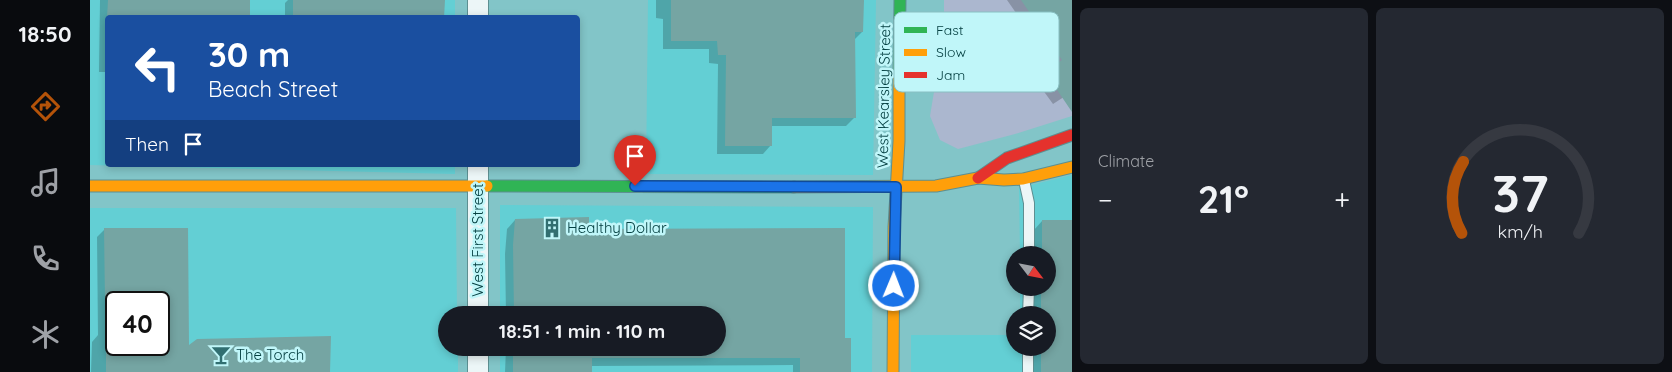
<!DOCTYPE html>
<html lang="en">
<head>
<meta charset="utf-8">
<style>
  :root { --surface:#171b24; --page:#242831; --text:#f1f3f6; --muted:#9ea1a6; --line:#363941; --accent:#b45309 }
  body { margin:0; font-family:Quicksand,sans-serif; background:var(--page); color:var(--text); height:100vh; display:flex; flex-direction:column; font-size:19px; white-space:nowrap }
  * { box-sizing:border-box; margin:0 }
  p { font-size:16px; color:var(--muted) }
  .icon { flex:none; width:28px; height:28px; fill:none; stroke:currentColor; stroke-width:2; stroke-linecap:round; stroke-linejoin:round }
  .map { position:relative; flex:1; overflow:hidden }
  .side { display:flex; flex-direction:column; gap:8px; padding:8px; background:#0d0f14; width:600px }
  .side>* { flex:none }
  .top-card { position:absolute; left:15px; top:15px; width:475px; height:152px; border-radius:5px; box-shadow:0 2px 8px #0003; background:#1a4fa0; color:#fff; overflow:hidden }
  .needle { width:32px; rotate:122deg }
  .tools { position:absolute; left:916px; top:246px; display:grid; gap:10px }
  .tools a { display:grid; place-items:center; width:50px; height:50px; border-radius:50%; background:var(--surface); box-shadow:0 2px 8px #0003; font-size:25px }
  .speed { position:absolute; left:15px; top:291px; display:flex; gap:10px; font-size:25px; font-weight:700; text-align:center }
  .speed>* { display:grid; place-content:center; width:65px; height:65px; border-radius:50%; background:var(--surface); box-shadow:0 2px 8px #0003; line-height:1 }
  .speed .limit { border:2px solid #111; border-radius:8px; background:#fff; color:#111 }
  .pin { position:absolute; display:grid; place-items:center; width:42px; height:42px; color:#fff; margin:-51px -21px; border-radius:50% 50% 50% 0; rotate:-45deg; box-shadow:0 0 5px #0007 }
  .pin .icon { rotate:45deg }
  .me { position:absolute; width:55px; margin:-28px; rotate:1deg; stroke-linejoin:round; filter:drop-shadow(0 0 4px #0008) }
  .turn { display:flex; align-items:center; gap:18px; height:105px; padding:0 20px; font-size:22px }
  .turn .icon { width:65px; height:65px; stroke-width:2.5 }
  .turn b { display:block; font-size:35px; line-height:42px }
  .then { display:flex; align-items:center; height:48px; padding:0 20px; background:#0003; gap:10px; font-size:19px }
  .big { font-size:38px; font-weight:800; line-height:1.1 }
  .side .widget { flex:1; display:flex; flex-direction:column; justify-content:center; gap:8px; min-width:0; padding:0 18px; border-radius:8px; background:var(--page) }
  .side .dial { align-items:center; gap:0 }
  .dial svg { height:130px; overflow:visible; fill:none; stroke:var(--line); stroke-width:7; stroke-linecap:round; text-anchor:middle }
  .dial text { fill:var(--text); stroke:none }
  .heat { display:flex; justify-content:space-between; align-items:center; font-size:28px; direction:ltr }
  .side .tiles { flex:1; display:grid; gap:8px; grid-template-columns:repeat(2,1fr) }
  .trip { position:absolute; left:348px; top:306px; width:288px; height:50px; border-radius:25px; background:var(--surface); box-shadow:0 2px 8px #0003; font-weight:800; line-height:50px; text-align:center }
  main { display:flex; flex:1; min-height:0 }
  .menu { display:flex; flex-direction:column; width:90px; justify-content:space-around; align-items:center; background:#090b0e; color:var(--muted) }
  .menu .icon { width:35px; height:35px }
  .menu .selected { color:var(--accent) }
  .menu b { font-size:22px; color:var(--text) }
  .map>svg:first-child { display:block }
</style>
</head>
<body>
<main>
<nav class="menu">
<b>18:50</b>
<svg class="icon selected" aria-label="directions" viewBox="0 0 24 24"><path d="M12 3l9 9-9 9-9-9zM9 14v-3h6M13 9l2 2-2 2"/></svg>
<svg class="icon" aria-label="music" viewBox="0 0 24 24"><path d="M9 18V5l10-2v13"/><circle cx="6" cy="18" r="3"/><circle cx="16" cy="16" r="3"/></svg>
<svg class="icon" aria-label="phone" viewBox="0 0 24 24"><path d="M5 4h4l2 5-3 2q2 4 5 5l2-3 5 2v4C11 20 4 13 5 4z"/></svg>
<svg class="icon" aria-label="climate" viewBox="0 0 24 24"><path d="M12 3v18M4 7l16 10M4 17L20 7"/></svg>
</nav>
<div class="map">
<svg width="982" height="372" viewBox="0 0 982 372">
  <rect width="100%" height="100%" fill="#82c5c8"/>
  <g fill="#63cfd4" fill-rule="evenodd">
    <path d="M0 0H365V17L18 18V165H365V174L0 165Z"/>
    <path d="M558 0H786L783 175 556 174Z"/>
    <path d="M982 175V372H821V335H925V348H958V315H930V288H958V255H930L929 188Z"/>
    <path d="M410 205 783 207 782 372H410V348H626V315H410Z"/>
    <path d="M0 208H366L367 315H356V348H368V372H0ZM26 302H69V345H26Z"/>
  </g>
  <path fill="#abb7cf" d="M854 0H982V116L925 134 868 149 850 140 840 116 854 31Z"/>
  <g fill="#0003" fill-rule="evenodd">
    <path d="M10 0H159L18 18V72H9Z"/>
    <path d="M198 0H354L353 18H195V3Z"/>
    <path d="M566 0H773L772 32 764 40V118L756 126H681V145L673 154H627L628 64 619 63V49H573V19L566 18Z"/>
    <path d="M917 0H982L980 93 963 104 947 82 964 67Z"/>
    <path d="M425 220 498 230 754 340 760 372H703V365L501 366V372H415L416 348H626V315H416L415 254 417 229Z"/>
    <path d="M952 221 982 372H943V348H958V315H943V288H958V255H944V230Z"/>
    <path d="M15 229H97L98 348 238 372H1L2 342 8 335 7 237ZM26 302H69V345H26Z"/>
  </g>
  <g fill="#75a5a3">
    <path d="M18 0H160V18H17Z"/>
    <path d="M203 0H355L354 18H203Z"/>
    <path d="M581 0H774L773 32H765L766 118H682V146H635L636 55H628L627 41H581Z"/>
    <path d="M931 0H982V112L955 72 972 60Z"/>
    <path d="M499 217V229L755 228V338H761V372H710V358H502V372H423V348H626V315H424L423 245 425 219Z"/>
    <path d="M952 220H982V372H951V348H958V315H951V288H958V255H952Z"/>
    <path d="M14 228H98L99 345 107 339 241 336 240 372H16V345H69V302H15Z"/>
  </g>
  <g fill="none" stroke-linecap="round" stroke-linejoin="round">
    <defs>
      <g id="lane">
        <path d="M934 180 939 203V255"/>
        <path d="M938 315 939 288"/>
        <path d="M938 348V372"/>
      </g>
      <g id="street">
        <path d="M388 18V0"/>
        <path d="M388 165V315"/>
        <path d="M388 372V348"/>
      </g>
      <g id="fast">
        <path d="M809 76 810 0"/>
        <path d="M397 186 704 187"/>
      </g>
      <g id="slow">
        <path d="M0 186H397"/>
        <path d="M704 187 846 186 888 178 914 180 933 179 982 167"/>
        <path d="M803 372 804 227 809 141V76"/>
      </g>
      <path id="jam" d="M888 178 917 158 982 135"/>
    </defs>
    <use href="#lane" stroke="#5d8f91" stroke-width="12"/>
    <use href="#street" stroke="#5d8f91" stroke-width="22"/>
    <use href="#fast" stroke="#5d8f91" stroke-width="13"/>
    <use href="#slow" stroke="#5d8f91" stroke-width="13"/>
    <use href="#jam" stroke="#5d8f91" stroke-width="13"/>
    <use href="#lane" stroke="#ecf6f7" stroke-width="10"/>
    <use href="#street" stroke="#ecf6f7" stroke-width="20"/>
    <use href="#fast" stroke="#30b455" stroke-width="11"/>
    <use href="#slow" stroke="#ff9f0a" stroke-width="11"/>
    <use href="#jam" stroke="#e5322d" stroke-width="11"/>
  </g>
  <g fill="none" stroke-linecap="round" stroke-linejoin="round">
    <defs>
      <path id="route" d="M545 186 806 187 804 286"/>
    </defs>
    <use href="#route" stroke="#114b97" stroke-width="12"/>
    <use href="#route" stroke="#1a73e8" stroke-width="9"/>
  </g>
  <defs>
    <symbol id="building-bare" viewBox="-9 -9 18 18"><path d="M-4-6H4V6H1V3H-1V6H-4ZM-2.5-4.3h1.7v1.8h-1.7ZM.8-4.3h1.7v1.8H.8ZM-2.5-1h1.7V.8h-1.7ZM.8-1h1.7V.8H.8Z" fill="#316f71" stroke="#c0f6f9" stroke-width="2.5" paint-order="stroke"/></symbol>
    <symbol id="bar-bare" viewBox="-9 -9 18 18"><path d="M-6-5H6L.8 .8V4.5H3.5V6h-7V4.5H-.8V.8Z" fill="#316f71" stroke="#c0f6f9" stroke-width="2.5" paint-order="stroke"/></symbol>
  </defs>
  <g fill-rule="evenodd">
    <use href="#building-bare" x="448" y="214" width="28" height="28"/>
    <use href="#bar-bare" x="117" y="341" width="28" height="28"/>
  </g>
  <g text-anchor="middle" stroke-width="5" stroke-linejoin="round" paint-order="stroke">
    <g font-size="15" fill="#054042" stroke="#c0f6f9">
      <text transform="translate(794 96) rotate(-89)" y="5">West Kearsley Street</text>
      <text transform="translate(388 240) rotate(-90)" y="5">West First Street</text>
    </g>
    <g font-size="15" fill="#054042" stroke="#c0f6f9" text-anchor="start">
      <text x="477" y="233">Healthy Dollar</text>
      <text x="146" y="360">The Torch</text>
    </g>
  </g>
  <rect x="804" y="12" width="165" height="80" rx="8" fill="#c0f6f9" stroke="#88bfc2" stroke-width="1"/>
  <rect x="814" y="27" width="23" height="6" fill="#30b455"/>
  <rect x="814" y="49" width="23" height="7" fill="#ff9f0a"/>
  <rect x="814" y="72" width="23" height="6" fill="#e5322d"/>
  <g font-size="14" fill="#054042">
    <text x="846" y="35">Fast</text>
    <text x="846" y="57">Slow</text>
    <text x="846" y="80">Jam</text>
  </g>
</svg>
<div class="tools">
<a><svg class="needle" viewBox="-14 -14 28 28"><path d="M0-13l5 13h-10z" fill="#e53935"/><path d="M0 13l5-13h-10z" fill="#9ea1a6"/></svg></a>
<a><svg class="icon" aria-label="layers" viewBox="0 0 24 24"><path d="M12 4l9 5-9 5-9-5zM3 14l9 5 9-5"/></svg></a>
</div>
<div class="speed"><div class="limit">40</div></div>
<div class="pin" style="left:545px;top:186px;background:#d93025"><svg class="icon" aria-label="arrive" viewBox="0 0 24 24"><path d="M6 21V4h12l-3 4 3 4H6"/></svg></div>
<svg class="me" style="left:804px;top:286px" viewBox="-20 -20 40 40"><circle r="17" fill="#1a73e8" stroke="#fff" stroke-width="3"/><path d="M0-11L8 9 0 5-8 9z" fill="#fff"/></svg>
<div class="trip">18:51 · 1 min · 110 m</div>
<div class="top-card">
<div class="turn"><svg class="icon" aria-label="left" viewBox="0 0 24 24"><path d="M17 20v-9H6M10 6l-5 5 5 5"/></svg><div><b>30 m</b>Beach Street</div></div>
<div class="then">Then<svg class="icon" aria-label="arrive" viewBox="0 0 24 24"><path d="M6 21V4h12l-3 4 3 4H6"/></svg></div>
</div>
</div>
<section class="side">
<div class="tiles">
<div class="widget"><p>Climate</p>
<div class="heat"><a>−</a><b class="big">21°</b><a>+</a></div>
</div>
<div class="widget dial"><svg viewBox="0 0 100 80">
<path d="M14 69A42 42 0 1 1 86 69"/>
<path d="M14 69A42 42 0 0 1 15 25" stroke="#b45309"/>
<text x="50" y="56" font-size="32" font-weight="700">37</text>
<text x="50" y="72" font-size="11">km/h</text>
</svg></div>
</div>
</section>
</main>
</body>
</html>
